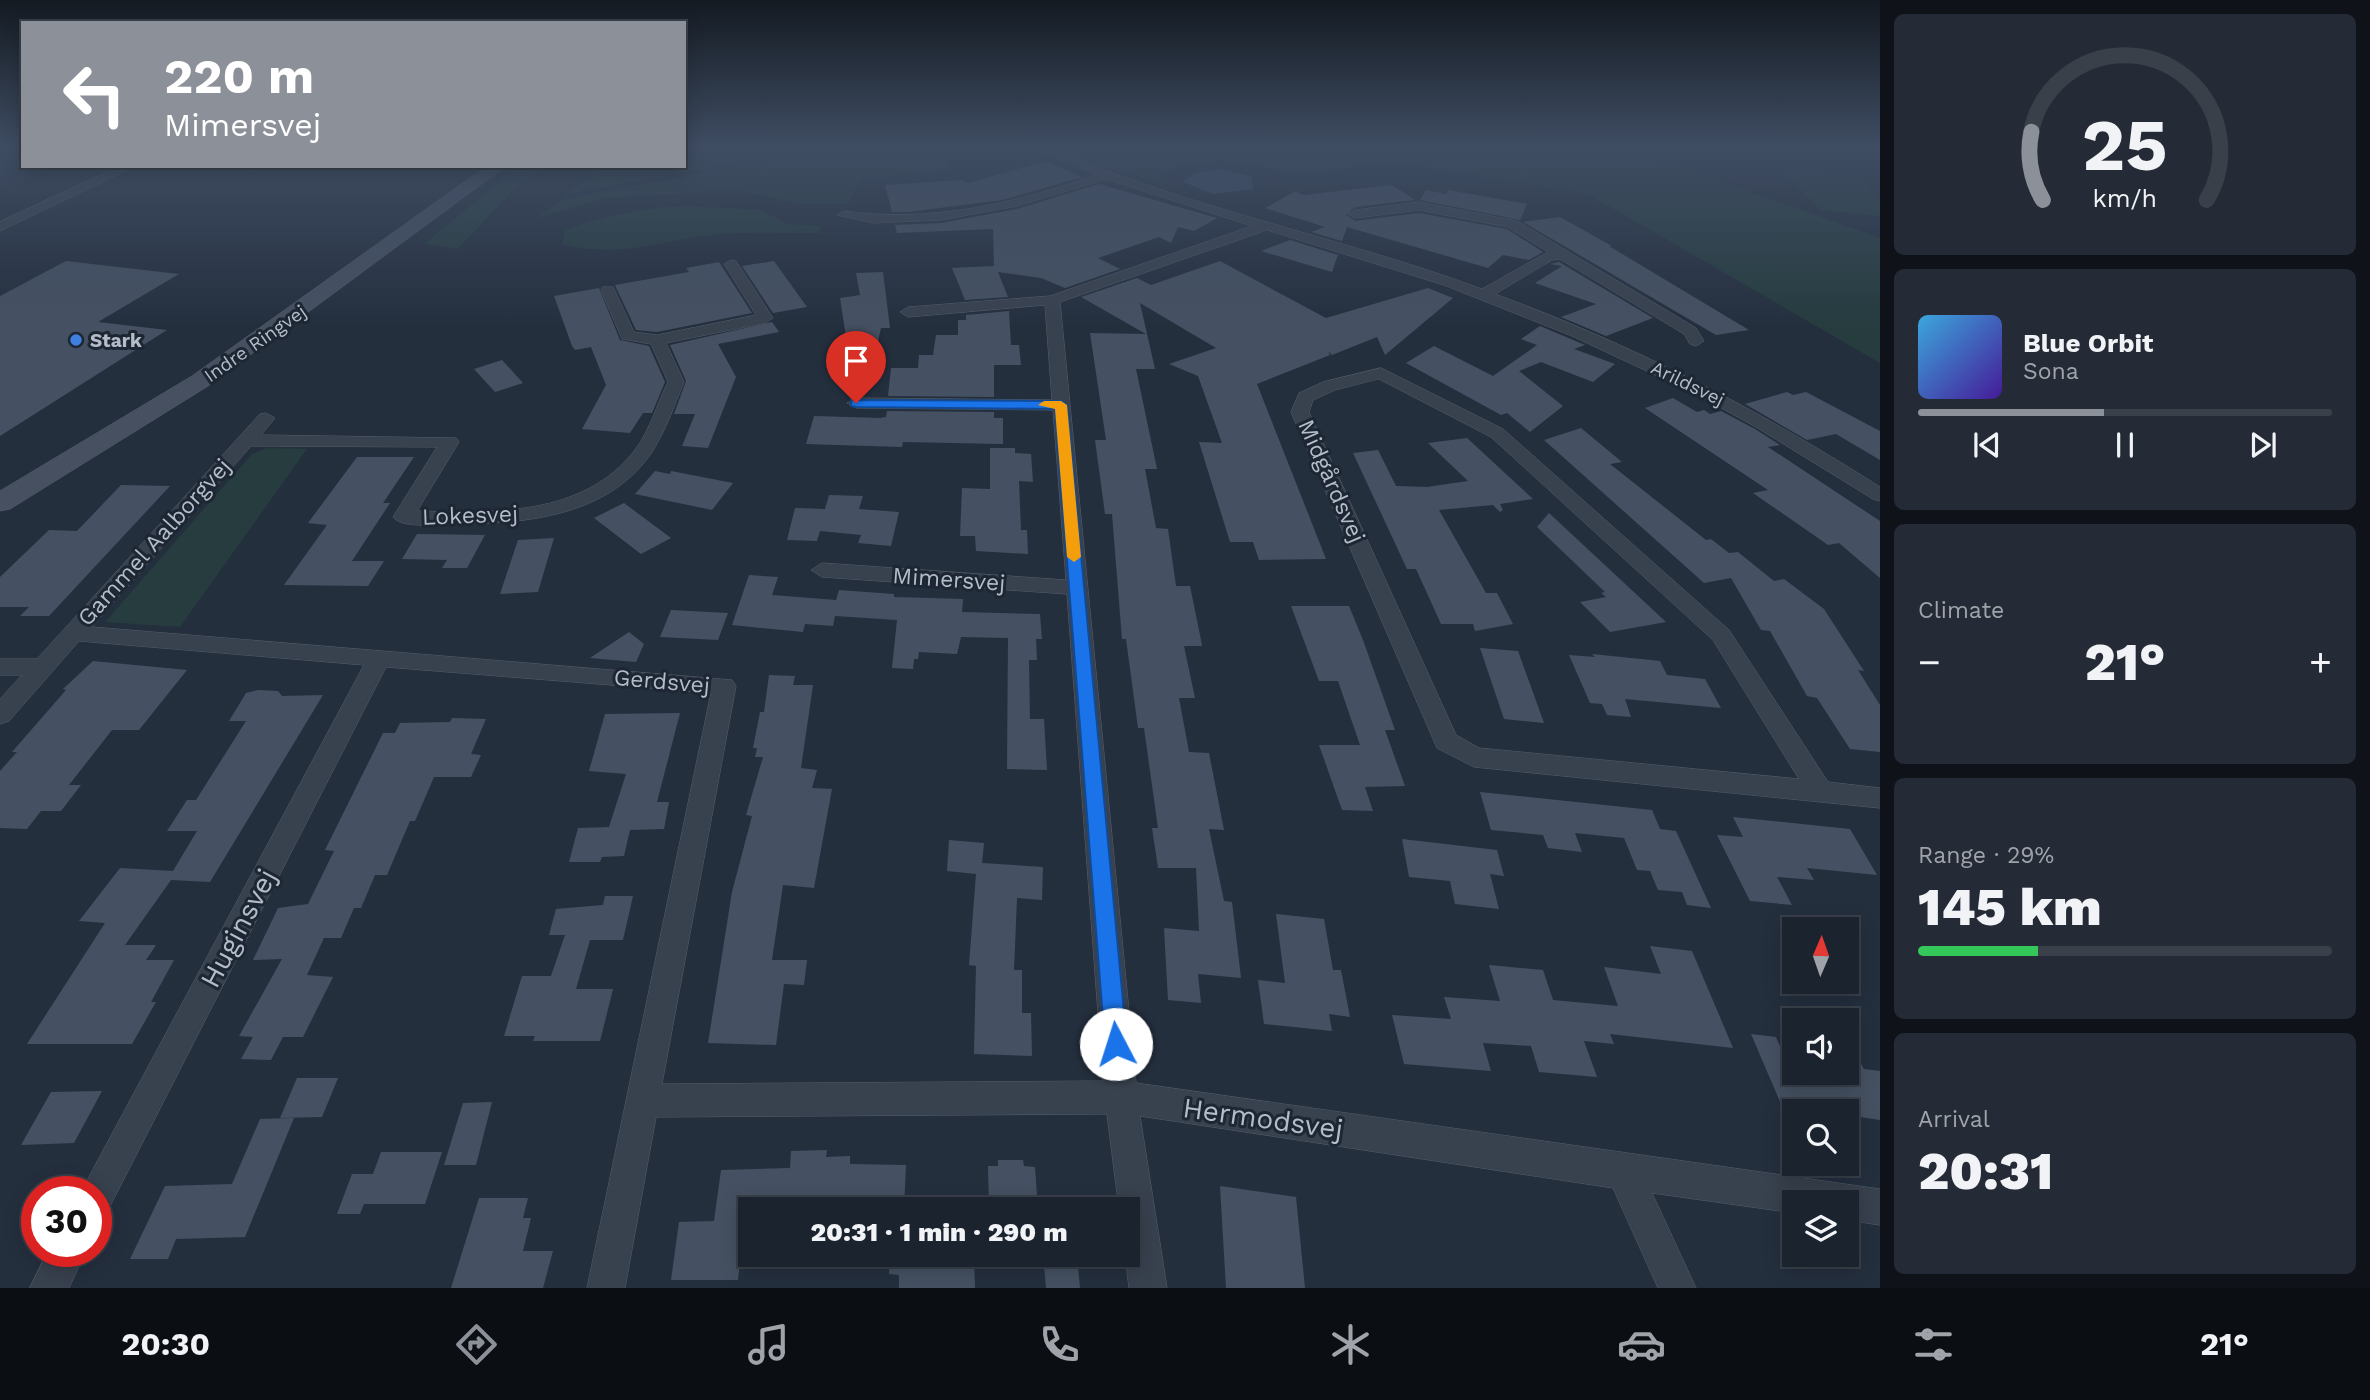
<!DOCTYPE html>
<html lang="en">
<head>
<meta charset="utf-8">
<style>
  :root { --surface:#1b232e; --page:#242b36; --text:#f1f3f6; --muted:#a0a4aa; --line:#39404a; --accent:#8c9099 }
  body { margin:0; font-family:"Work Sans",sans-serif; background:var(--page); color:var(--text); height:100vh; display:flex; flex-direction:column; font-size:26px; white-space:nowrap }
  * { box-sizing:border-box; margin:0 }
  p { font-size:23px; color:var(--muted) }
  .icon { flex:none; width:38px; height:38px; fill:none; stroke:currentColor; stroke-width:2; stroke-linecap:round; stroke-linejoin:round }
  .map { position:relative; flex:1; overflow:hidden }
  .details { display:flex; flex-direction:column; gap:14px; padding:14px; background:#0f1319; width:490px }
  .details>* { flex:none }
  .hud { position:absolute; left:21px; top:21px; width:665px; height:147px; border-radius:0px; box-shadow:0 4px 18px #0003,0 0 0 2px var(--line); background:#8c9099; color:#fff; overflow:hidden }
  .needle { width:46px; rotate:2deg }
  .tools { position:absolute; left:1782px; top:917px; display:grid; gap:14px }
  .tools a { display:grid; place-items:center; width:77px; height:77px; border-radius:0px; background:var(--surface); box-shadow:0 4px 18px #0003,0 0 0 2px var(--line); font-size:35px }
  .speed { position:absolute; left:21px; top:1176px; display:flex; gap:14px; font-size:35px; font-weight:700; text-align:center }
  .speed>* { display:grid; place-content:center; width:91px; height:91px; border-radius:50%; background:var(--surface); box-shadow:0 4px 18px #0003,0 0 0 2px var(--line); line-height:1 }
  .speed .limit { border:10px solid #d22; background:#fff; color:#111 }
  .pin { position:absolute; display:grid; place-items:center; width:60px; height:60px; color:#fff; margin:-72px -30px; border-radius:50% 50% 50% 0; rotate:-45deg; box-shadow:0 0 7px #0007 }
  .pin .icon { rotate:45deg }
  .me { position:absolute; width:77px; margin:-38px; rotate:355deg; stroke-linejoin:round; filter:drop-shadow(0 0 5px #0008) }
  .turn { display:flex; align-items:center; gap:24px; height:147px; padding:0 28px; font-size:32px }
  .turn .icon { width:91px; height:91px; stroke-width:2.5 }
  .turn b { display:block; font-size:49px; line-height:60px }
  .big { font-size:52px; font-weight:800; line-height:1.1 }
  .details .card { flex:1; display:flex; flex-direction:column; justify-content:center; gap:10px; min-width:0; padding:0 24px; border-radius:10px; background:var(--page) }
  .details .dial { align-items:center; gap:0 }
  .dial svg { height:182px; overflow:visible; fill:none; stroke:var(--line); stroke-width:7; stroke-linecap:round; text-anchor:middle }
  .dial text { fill:var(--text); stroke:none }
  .song { display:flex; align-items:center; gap:21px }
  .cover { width:84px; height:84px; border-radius:10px; background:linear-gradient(135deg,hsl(200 70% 55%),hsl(260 70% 35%)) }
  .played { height:7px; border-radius:4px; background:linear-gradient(90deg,var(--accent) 45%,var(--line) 45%) }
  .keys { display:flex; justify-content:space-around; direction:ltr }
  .heat { display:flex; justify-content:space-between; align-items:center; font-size:38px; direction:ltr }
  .charge { height:10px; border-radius:5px; background:linear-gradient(90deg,#34c759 29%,var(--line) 0) }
  .trip { position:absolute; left:738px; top:1197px; width:402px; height:70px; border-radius:0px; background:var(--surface); box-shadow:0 4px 18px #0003,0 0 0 2px var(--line); font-weight:800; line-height:70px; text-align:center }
  .tab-bar { display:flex; height:112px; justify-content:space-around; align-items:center; background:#0b0e12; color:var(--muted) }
  .tab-bar .icon { width:49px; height:49px }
  .tab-bar .selected { color:var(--accent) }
  .tab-bar b { font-size:32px; color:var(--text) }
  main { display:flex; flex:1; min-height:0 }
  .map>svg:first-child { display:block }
</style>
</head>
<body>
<main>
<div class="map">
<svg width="1880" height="1288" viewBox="0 0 1880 1288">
  <rect width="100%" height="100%" fill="#242f3e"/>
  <g fill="#263c3f">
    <path d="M806 146H938L953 156 947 170 861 179 848 204H799L738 190 606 198 536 218 564 199 769 161Z"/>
    <path d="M1054 146H1607L1667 162 1880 238V363L1588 194 1395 162 1326 171H1283L1220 159 1178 167 1161 174 1177 187 1102 167Z"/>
    <path d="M684 155 737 162 564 195 607 166H684Z"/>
    <path d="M519 166H549L521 182 458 249 424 244Z"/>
    <path d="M1781 170 1861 177 1880 199V216L1821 210Z"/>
    <path d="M685 206 760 210 788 224 820 226 821 233C788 233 755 232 723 234 665 238 624 260 562 244L565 230C605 215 643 208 685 206Z"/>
    <path d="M267 448 307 449 180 627 105 622 252 454Z"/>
  </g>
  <path fill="#394c67" d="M1222 169 1252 177 1253 189 1213 194 1183 182 1194 173Z"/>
  <g fill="#455162">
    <path d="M1046 161 1082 177 1002 200 908 212H892L885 185 963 180 968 183Z"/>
    <path d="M1099 184 1217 218 1194 231 1178 227 1171 243 1159 237 1098 258 1120 269 1065 288 1041 278 998 272 1008 297 965 300 952 268 994 266 993 229 897 233 895 225 941 223 1017 209Z"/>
    <path d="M1392 185 1415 200 1355 207 1346 215 1355 221 1419 213 1507 229 1543 252 1529 260 1503 255 1488 268 1347 227 1342 241 1311 232 1325 227 1265 208 1296 191 1303 195Z"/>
    <path d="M1426 190 1446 194 1448 190 1527 204 1520 220 1420 200Z"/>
    <path d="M1560 217 1612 246H1609L1749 330 1716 335 1523 222Z"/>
    <path d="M1290 240 1338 255 1332 272 1261 251Z"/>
    <path d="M66 261 179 274 98 322 167 330 0 436V296Z"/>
    <path d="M774 261 807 307 773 313 742 266Z"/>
    <path d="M1220 261 1326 318 1428 288 1453 298 1385 355 1377 337 1332 355 1328 351 1330 355 1257 384 1326 559 1259 560 1253 542H1230L1199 442 1222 443 1198 376 1169 364 1216 348 1140 303 1155 369H1136L1157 469H1145L1156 528 1168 529 1176 586H1190L1201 640 1202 646H1184L1195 698H1179L1189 752 1209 753 1224 830 1209 829 1224 901 1232 902 1241 978 1198 974 1201 1003 1168 1000 1164 928 1199 931 1196 868H1158L1152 828H1158L1144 728H1138L1126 639H1122L1112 514H1105L1095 440H1106L1090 333 1146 334 1081 297 1137 278 1151 285Z"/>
    <path d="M719 262 752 313 657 332 636 330 615 285 689 272 686 268Z"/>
    <path d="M1559 262 1653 318 1606 336 1561 317 1596 304 1535 283 1562 266 1550 264Z"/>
    <path d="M883 272 890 328H881L873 364 850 363 840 298 860 295 856 273Z"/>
    <path d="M599 288 620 340 649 346 665 382 652 413H643L630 433 582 429 606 385 591 347 575 350 572 346 554 296Z"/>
    <path d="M1009 311 1011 345H1019L1021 365H994V397L888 396 891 368H918L919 355H933L936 335H958V320H966V315Z"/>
    <path d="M772 322 779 332 718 344 736 377 708 448 682 446 695 414H674L686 381 670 345Z"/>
    <path d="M1540 326 1585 345 1574 349 1615 364 1593 382 1541 362 1519 371 1563 406 1530 432 1507 413 1501 415 1406 363 1434 346 1493 376 1537 345 1521 339Z"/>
    <path d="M502 360 523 383 495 392 474 369Z"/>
    <path d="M1787 392 1793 395 1806 392 1880 431V460L1836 434 1807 440 1745 404Z"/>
    <path d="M1673 398 1697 412 1704 410 1710 414 1721 411 1755 429 1780 445 1768 447 1880 521V578L1839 543 1828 545 1753 493 1768 490 1645 408Z"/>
    <path d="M887 411 994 412V418H1003V444L903 442 902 447 806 444 814 416 880 418 886 417Z"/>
    <path d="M1581 428 1622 462 1610 464 1706 540 1711 539 1729 553 1738 552 1774 581 1784 579 1824 609 1864 671 1858 670 1880 705V752L1850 749 1817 698 1807 696 1770 631 1761 630 1731 578 1704 583 1544 440Z"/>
    <path d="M1467 438 1533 499 1500 504 1503 510 1500 512 1493 505 1439 510 1486 593H1497L1513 624 1475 631 1473 624H1441L1416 569H1407L1353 453 1378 450 1396 486 1427 487 1468 481 1428 443Z"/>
    <path d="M990 448H1015V453L1031 454 1033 482 1019 481 1021 530H1027L1028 554 976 551 975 536H960L962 488 990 489Z"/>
    <path d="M357 457H414L383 503H390L352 561H384L368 586 284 585 327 525 308 523Z"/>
    <path d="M655 471 670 474 671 471 733 483 712 510 635 494Z"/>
    <path d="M121 485 170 486 49 616H20L29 607H0V577L49 530 77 531Z"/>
    <path d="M829 495 863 496 859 509 899 512 891 546 858 543 861 535 820 531 817 541 787 540 795 508 825 509Z"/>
    <path d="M624 503 671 538 641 554 594 518Z"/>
    <path d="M1549 513 1666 622 1610 632 1580 602 1606 597 1601 593 1605 592 1537 527Z"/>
    <path d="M417 534 485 535 467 568H442L447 560 402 559Z"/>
    <path d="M554 538 538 592 500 594 518 540Z"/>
    <path d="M749 575 778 577 772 595 836 600 839 590 894 594V597L963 599 962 612 1040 614 1042 639H1036L1037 660H1029L1030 719H1044L1047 770 1007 769 1008 638 961 637 957 654 919 652 918 659H914L913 669 892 668 897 620 835 616 833 626 805 624 803 632 732 625Z"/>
    <path d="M1291 606H1349L1363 640 1395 730H1385L1405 786 1365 787 1373 811 1342 810 1319 745H1360L1338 681H1319Z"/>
    <path d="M671 610 728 613 718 640 660 637Z"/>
    <path d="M629 632 644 644 636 662 590 658Z"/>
    <path d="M1480 648 1518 651 1544 723 1504 719Z"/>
    <path d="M1592 654 1660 661 1667 675 1705 679 1721 708 1625 699 1631 717 1607 715 1602 704 1590 703 1569 655 1595 657Z"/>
    <path d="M93 661 187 670 139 730H112L69 785H81L61 811H41L27 829 0 828V771L17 752H12L66 690 63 689Z"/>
    <path d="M769 675 795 676 793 685H813L801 768 817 770 812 788 832 789 814 888 783 885 772 960H807L804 985 784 984 776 1045 708 1043 732 892 752 816 746 815 763 757H755L757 748H753L760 712H764Z"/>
    <path d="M258 690 278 691 282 696 323 695 210 882 171 880 125 945H156L146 960H174L151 1002H156L132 1044H27L105 923 79 921 120 868 173 871 197 831H167L187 800H196L246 721H229L246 693Z"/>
    <path d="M680 713 657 802H669L664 829 630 830 624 856 602 857 600 862H569L578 828 609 827 626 774 589 771 605 714Z"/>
    <path d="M452 718 486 719 471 754 481 755 471 777H434L415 821H410L387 875H375L361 908H354L341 938H324L307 975 333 977 303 1037H283L271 1060 241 1059 253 1037 239 1036 282 959 253 960 278 908 308 904 334 851 325 850 383 733H395L400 723 450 722Z"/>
    <path d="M1480 792 1652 810 1660 829 1676 831 1711 908 1687 905 1682 892 1658 890 1650 871 1637 870 1624 838 1575 833 1582 852 1548 848 1543 835 1491 830Z"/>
    <path d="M1733 817 1850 829 1877 875 1807 868 1814 880 1777 877 1792 905 1750 901 1717 835 1743 837Z"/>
    <path d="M1402 839 1497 850 1504 876 1490 874 1499 909 1455 904 1450 881 1409 877Z"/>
    <path d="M949 840 984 843 982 863 1043 867 1042 900 1017 898 1014 970H1022V1013H1031L1032 1056 974 1054 976 966 969 965 976 874 947 871Z"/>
    <path d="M605 896H633L623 940H590L576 989H613L600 1041H533L535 1036H504L522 976H551L565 935H549L556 909 603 905Z"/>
    <path d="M1276 914 1324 919 1333 970H1341L1350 1017 1329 1014 1332 1031 1264 1024 1258 980 1285 983Z"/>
    <path d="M1650 946 1692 951 1733 1048 1610 1034 1614 1044 1584 1041 1597 1077 1539 1072 1531 1046 1483 1043 1491 1071 1404 1064 1392 1015 1451 1019 1444 997 1500 1001 1489 965 1543 970 1553 1000 1618 1006 1604 967 1661 974Z"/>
    <path d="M1751 1034 1776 1037 1786 1060 1794 1061V1073H1846V1036L1864 1069 1880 1071V1120L1846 1115V1111H1784Z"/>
    <path d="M297 1078H338L322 1117 280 1118Z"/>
    <path d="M102 1091 74 1143 21 1145 51 1092Z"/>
    <path d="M492 1102 476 1165H444L463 1103Z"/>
    <path d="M294 1118 245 1237 176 1239 168 1259H130L165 1186 232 1184 260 1119Z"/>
    <path d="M827 1150 826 1157 850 1156V1164L906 1165 904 1209H746L738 1280H671L679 1222 714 1221 721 1170 790 1168 791 1151Z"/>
    <path d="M381 1152H442L425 1204H364L360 1214H337L352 1174H373Z"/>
    <path d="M998 1160H1023L1024 1166 1035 1167 1038 1209H989L988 1166H998Z"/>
    <path d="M1220 1186 1296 1197 1305 1288H1226Z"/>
    <path d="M479 1198H528L523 1218H531L523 1251H553L543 1288H451Z"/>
    <path d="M890 1255H974L975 1288H899V1275L889 1274Z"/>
    <path d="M1043 1255H1077L1080 1288H1046Z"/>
  </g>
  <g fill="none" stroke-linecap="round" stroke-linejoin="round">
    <defs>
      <g id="street">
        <path d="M1031 146H1046C1186 208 1338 236 1482 289L1548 252 1508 227 1419 210 1355 218 1348 214 1355 210 1419 202 1517 221 1696 328 1704 341 1696 346 1690 344 1684 334 1560 259 1552 260 1495 294C1631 344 1758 409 1880 487V501L1873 499 1756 427 1696 394 1572 336 1444 285 1267 230 1060 302 1136 1083 1880 1189V1225L1846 1220V1202H1794V1213L1652 1193 1696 1288H1658L1613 1188 1140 1116 1167 1288H1129L1125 1255H1129V1209H1119L1107 1114 656 1117 625 1288H587L711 693 386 667 108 1210 96 1215V1192H81L84 1186 364 665 79 641 9 721 0 724V699L22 675H0V659H37L260 414 266 413 275 418 261 435 456 438 459 442 417 511C493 513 583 517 635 450 650 430 657 404 668 382L651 344 622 339 601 290 603 287H613L634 332 657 335 756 315 724 264 731 260 736 261 773 318 765 323 666 343 684 382C674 406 665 433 650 455 605 518 521 524 450 524 436 524 402 529 393 517L437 447 251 446 92 627 732 680 736 686 662 1084 1103 1081 1067 594 822 577 811 570 822 563 1066 580 1053 410 856 408 847 403 856 398 1052 400 1045 305 908 317 900 312 908 307 1050 296 1252 226 1106 179 1017 206 941 220 873 223 837 215 844 211C929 223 1015 204 1095 175Z"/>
        <path d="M120 166H136L0 231V222Z"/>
        <path d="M1381 368 1503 429 1729 630 1828 782 1880 788V808L1474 767 1437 748 1291 412 1299 393 1323 382ZM1379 379 1491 437 1713 640 1799 779 1479 748 1456 735 1309 412 1313 400 1335 390Z"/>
        <path d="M48 1251H86L69 1288H30Z"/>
      </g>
      <path id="secondary" d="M487 166H506L208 386 10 509 0 511V491L192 376Z"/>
    </defs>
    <use href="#street" stroke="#565f6c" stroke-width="1"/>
    <use href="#secondary" stroke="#565f6c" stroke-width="1"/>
    <use href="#street" fill="#38414e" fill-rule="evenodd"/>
    <use href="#secondary" fill="#465061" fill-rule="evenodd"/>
  </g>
  <linearGradient id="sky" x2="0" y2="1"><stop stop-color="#141a22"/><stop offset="0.45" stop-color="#3f4d63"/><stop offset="1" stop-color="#3f4d63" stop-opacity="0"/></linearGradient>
  <rect width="1880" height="326" fill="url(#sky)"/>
  <path fill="#1a73e8" stroke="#114b97" stroke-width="2" d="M851 400 1061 401 1067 405 1127 1044 1124 1051 1116 1054 1108 1051 1105 1044 1055 409 856 407 851 406Z"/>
  <path fill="#f59e0b" d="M1061 401 1067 405 1081 557 1074 562 1067 557 1055 409 1038 405 1044 401Z"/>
  <circle fill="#3f7fe0" stroke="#1d2633" stroke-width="2.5" cx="76" cy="340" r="7"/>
  <g text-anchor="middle" stroke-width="6" stroke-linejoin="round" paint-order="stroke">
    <g font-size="19" font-weight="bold" fill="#b4bcc9" stroke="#1d2633" text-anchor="start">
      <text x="90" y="347">Stark</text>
    </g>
    <g font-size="19" fill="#b4bcc9" stroke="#1d2633">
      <text transform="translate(255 343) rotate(-35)" y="7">Indre Ringvej</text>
      <text transform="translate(1688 383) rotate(26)" y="7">Arildsvej</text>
    </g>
    <g font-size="23" fill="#b4bcc9" stroke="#1d2633">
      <text transform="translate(1332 481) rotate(66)" y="8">Midgårdsvej</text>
      <text transform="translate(470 515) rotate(-2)" y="8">Lokesvej</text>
      <text transform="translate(154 542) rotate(-48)" y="8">Gammel Aalborgvej</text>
      <text transform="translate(949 579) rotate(4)" y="8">Mimersvej</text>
      <text transform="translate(662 681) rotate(5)" y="8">Gerdsvej</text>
    </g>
    <g font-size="28" fill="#b4bcc9" stroke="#1d2633">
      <text transform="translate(238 928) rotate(-62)" y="10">Huginsvej</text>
      <text transform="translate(1263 1118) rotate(8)" y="10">Hermodsvej</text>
    </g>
  </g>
</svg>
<div class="tools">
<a><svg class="needle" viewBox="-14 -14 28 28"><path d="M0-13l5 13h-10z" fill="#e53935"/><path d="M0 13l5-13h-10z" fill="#a0a4aa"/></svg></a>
<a><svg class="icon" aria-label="sound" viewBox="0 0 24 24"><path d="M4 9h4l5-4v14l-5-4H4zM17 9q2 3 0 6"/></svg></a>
<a><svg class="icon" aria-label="search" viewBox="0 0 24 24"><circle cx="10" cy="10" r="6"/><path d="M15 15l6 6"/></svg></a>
<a><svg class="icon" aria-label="layers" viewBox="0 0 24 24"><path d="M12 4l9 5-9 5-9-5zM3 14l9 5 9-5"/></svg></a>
</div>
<div class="speed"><div class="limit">30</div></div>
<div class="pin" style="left:856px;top:403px;background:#d93025"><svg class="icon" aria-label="arrive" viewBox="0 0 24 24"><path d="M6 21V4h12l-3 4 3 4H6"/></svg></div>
<svg class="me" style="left:1116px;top:1044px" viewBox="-20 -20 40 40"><circle r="19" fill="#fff"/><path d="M0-13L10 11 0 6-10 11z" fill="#1a73e8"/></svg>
<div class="trip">20:31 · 1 min · 290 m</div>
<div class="hud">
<div class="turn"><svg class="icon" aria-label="left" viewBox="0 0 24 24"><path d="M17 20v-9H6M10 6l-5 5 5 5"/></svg><div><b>220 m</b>Mimersvej</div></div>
</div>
</div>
<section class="details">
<div class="card dial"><svg viewBox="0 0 100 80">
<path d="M14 69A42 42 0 1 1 86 69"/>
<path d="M14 69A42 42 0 0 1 9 39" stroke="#8c9099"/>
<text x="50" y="56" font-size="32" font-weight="700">25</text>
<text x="50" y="72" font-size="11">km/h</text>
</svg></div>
<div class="card">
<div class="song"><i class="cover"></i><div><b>Blue Orbit</b><p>Sona</p></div></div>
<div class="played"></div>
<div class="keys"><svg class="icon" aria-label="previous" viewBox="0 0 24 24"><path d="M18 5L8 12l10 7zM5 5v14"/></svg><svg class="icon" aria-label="pause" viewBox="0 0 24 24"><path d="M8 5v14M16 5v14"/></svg><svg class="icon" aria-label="next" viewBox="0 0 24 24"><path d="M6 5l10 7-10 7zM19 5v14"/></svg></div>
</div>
<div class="card"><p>Climate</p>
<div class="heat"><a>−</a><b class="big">21°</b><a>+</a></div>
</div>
<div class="card"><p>Range · 29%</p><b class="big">145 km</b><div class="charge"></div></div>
<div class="card"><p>Arrival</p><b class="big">20:31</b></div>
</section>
</main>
<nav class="tab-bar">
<b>20:30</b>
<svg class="icon selected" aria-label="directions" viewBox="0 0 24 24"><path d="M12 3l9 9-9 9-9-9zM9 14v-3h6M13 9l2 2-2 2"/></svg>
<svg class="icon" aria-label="music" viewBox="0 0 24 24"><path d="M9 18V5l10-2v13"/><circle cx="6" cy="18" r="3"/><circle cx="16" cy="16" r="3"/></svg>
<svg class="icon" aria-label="phone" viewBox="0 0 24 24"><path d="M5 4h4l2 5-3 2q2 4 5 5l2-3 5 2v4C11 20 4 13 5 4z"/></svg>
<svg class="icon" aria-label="climate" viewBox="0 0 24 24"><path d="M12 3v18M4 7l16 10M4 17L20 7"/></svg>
<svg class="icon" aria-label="car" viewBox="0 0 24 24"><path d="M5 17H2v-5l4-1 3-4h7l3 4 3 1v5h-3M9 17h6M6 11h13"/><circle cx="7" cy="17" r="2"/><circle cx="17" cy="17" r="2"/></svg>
<svg class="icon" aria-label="filters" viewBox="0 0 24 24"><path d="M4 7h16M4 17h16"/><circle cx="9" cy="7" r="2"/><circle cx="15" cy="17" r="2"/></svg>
<b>21°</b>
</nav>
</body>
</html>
